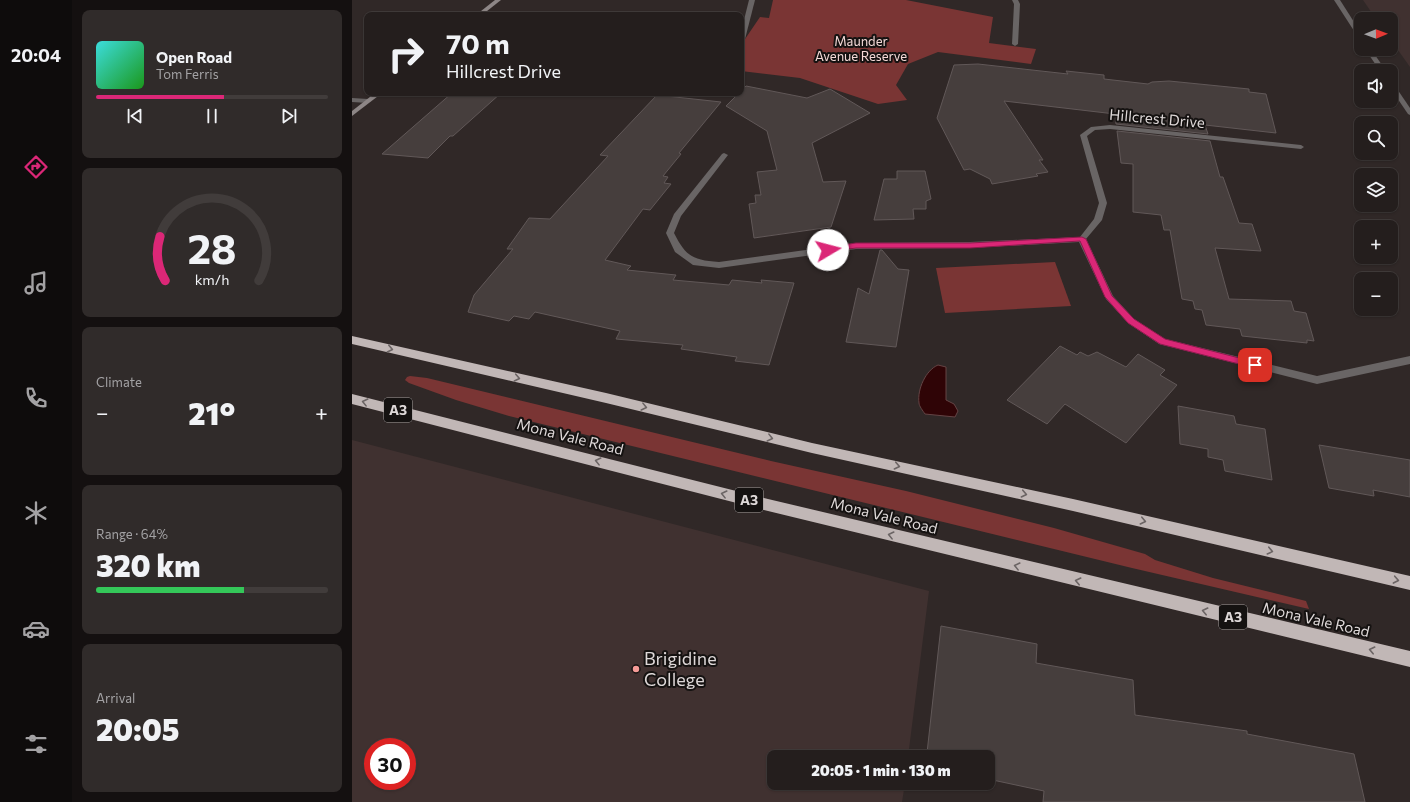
<!DOCTYPE html>
<html lang="en">
<head>
<meta charset="utf-8">
<style>
  :root { --surface:#241e1d; --page:#302b2a; --text:#f1f3f6; --muted:#a3a2a4; --line:#413c3b; --accent:#db2777 }
  body { margin:0; font-family:Commissioner,sans-serif; background:var(--page); color:var(--text); height:100vh; display:flex; flex-direction:column; font-size:15px; white-space:nowrap }
  * { box-sizing:border-box; margin:0 }
  p { font-size:13px; color:var(--muted) }
  .icon { flex:none; width:22px; height:22px; fill:none; stroke:currentColor; stroke-width:2; stroke-linecap:round; stroke-linejoin:round }
  .map { position:relative; flex:1; overflow:hidden }
  .details { display:flex; flex-direction:column; gap:10px; padding:10px; background:#141010; width:280px }
  .details>* { flex:none }
  .hud { position:absolute; left:12px; top:12px; width:380px; height:84px; border-radius:8px; box-shadow:0 1px 3px #0004,0 0 0 1px var(--line); background:#241e1d; color:var(--text); overflow:hidden }
  .needle { width:26px; rotate:89deg }
  .controls { position:absolute; left:1002px; top:12px; display:grid; gap:8px }
  .controls a { display:grid; place-items:center; width:44px; height:44px; border-radius:8px; background:var(--surface); box-shadow:0 1px 3px #0004,0 0 0 1px var(--line); font-size:20px }
  .speed { position:absolute; left:12px; top:738px; display:flex; gap:8px; font-size:20px; font-weight:700; text-align:center }
  .speed>* { display:grid; place-content:center; width:52px; height:52px; border-radius:50%; background:var(--surface); box-shadow:0 1px 3px #0004,0 0 0 1px var(--line); line-height:1 }
  .speed .limit { border:6px solid #d22; background:#fff; color:#111 }
  .pin { position:absolute; display:grid; place-items:center; width:34px; height:34px; color:#fff; margin:-17px; border-radius:8px; box-shadow:0 2px 6px #0006 }
  .me { position:absolute; width:44px; margin:-22px; rotate:82deg; stroke-linejoin:round; filter:drop-shadow(0 0 3px #0008) }
  .turn { display:flex; align-items:center; gap:14px; height:84px; padding:0 16px; font-size:18px }
  .turn .icon { width:52px; height:52px; stroke-width:2.5 }
  .turn b { display:block; font-size:28px; line-height:34px }
  .big { font-size:30px; font-weight:800; line-height:1.1 }
  .details .widget { flex:1; display:flex; flex-direction:column; justify-content:center; gap:6px; min-width:0; padding:0 14px; border-radius:8px; background:var(--page) }
  .details .dial { align-items:center; gap:0 }
  .dial svg { height:104px; overflow:visible; fill:none; stroke:var(--line); stroke-width:7; stroke-linecap:round; text-anchor:middle }
  .dial text { fill:var(--text); stroke:none }
  .song { display:flex; align-items:center; gap:12px }
  .cover { width:48px; height:48px; border-radius:6px; background:linear-gradient(135deg,hsl(180 70% 55%),hsl(120 70% 35%)) }
  .played { height:4px; border-radius:2px; background:linear-gradient(90deg,var(--accent) 55%,var(--line) 55%) }
  .keys { display:flex; justify-content:space-around; direction:ltr }
  .heat { display:flex; justify-content:space-between; align-items:center; font-size:22px; direction:ltr }
  .charge { height:6px; border-radius:3px; background:linear-gradient(90deg,#34c759 64%,var(--line) 0) }
  .trip { position:absolute; left:415px; top:750px; width:228px; height:40px; border-radius:8px; background:var(--surface); box-shadow:0 1px 3px #0004,0 0 0 1px var(--line); font-weight:800; line-height:40px; text-align:center }
  main { display:flex; flex:1; min-height:0 }
  .tab-bar { display:flex; flex-direction:column; width:72px; justify-content:space-around; align-items:center; background:#0e0c0c; color:var(--muted) }
  .tab-bar .icon { width:28px; height:28px }
  .tab-bar .on { color:var(--accent) }
  .tab-bar b { font-size:18px; color:var(--text) }
  .map>svg:first-child { display:block }
</style>
</head>
<body>
<main>
<nav class="tab-bar">
<b>20:04</b>
<svg class="icon on" aria-label="directions" viewBox="0 0 24 24"><path d="M12 3l9 9-9 9-9-9zM9 14v-3h6M13 9l2 2-2 2"/></svg>
<svg class="icon" aria-label="music" viewBox="0 0 24 24"><path d="M9 18V5l10-2v13"/><circle cx="6" cy="18" r="3"/><circle cx="16" cy="16" r="3"/></svg>
<svg class="icon" aria-label="phone" viewBox="0 0 24 24"><path d="M5 4h4l2 5-3 2q2 4 5 5l2-3 5 2v4C11 20 4 13 5 4z"/></svg>
<svg class="icon" aria-label="climate" viewBox="0 0 24 24"><path d="M12 3v18M4 7l16 10M4 17L20 7"/></svg>
<svg class="icon" aria-label="car" viewBox="0 0 24 24"><path d="M5 17H2v-5l4-1 3-4h7l3 4 3 1v5h-3M9 17h6M6 11h13"/><circle cx="7" cy="17" r="2"/><circle cx="17" cy="17" r="2"/></svg>
<svg class="icon" aria-label="filters" viewBox="0 0 24 24"><path d="M4 7h16M4 17h16"/><circle cx="9" cy="7" r="2"/><circle cx="15" cy="17" r="2"/></svg>
</nav>
<section class="details">
<div class="widget">
<div class="song"><i class="cover"></i><div><b>Open Road</b><p>Tom Ferris</p></div></div>
<div class="played"></div>
<div class="keys"><svg class="icon" aria-label="previous" viewBox="0 0 24 24"><path d="M18 5L8 12l10 7zM5 5v14"/></svg><svg class="icon" aria-label="pause" viewBox="0 0 24 24"><path d="M8 5v14M16 5v14"/></svg><svg class="icon" aria-label="next" viewBox="0 0 24 24"><path d="M6 5l10 7-10 7zM19 5v14"/></svg></div>
</div>
<div class="widget dial"><svg viewBox="0 0 100 80">
<path d="M14 69A42 42 0 1 1 86 69"/>
<path d="M14 69A42 42 0 0 1 10 35" stroke="#db2777"/>
<text x="50" y="56" font-size="32" font-weight="700">28</text>
<text x="50" y="72" font-size="11">km/h</text>
</svg></div>
<div class="widget"><p>Climate</p>
<div class="heat"><a>−</a><b class="big">21°</b><a>+</a></div>
</div>
<div class="widget"><p>Range · 64%</p><b class="big">320 km</b><div class="charge"></div></div>
<div class="widget"><p>Arrival</p><b class="big">20:05</b></div>
</section>
<div class="map">
<svg width="1058" height="802" viewBox="0 0 1058 802">
  <rect width="100%" height="100%" fill="#302827"/>
  <g fill="#403130" fill-rule="evenodd">
    <path d="M1011 0H1058V67L1039 40V19H1024Z"/>
    <path d="M0 440 577 591 556 757H422V783H553L550 802H0ZM21 747H55V781H21Z"/>
  </g>
  <g fill="#7a3534">
    <path d="M421 0H554L641 17 637 43 684 49 679 64 586 52 556 64 544 85 555 100 526 104 448 78 389 71V45L408 17 417 18Z"/>
    <path d="M703 262 719 306 593 313 584 268Z"/>
    <path d="M58 376 75 378 419 461 554 491 702 528 793 554 803 560 861 578 954 601 957 609 780 568 157 416 104 400 57 383 53 380 55 377Z"/>
  </g>
  <path fill="#2f0406" stroke="#644445" d="M586 365 594 367V400L602 404 606 411 603 417 573 414C571 411 567 406 567 403 565 389 574 370 586 365Z"/>
  <g fill="#463e3d" stroke="#615858">
    <path d="M626 64 716 74 714 71 752 75V79L796 84 800 82 817 81 897 89V92L914 94 924 133 853 125 856 134 764 124 763 114 652 101 691 160H687L696 172 684 174 686 176 640 184 638 179 618 169 612 170 585 118 602 65Z"/>
    <path d="M394 86 455 98 478 89 518 113 460 143 471 182 494 181 479 227 402 238 397 204 404 203 403 195H409L405 172 425 170 415 131 374 106Z"/>
    <path d="M100 93H149L101 136H98L76 158 30 154Z"/>
    <path d="M305 95 369 102 327 153 329 154 311 176 316 177 312 183 319 184 298 210 291 209 253 260 279 266 275 270 324 275 321 280 377 285 380 280 410 283 409 280 442 283 417 365 383 361 385 357 329 349 331 345 264 339 268 331 183 312 177 319 162 316 157 321 116 312 122 295 161 249H155L177 218 198 219 256 156 248 155Z"/>
    <path d="M765 131 858 141 868 177H871L887 223 900 224 909 251 863 248 877 299 939 301 942 311 954 313 962 341 955 340V343L890 336 888 329 854 325 850 310 843 309 841 301 830 299 818 230H812L809 215 781 212V164L769 163Z"/>
    <path d="M545 171H573L579 199 574 201V209H561L562 219 522 220 532 179H545Z"/>
    <path d="M528 250H530L546 269 557 270 544 347 494 342 506 288 517 294Z"/>
    <path d="M708 346 725 355 728 352 736 356 745 352 774 367 786 354 813 370 808 375 825 385 774 443 713 404 695 424 655 400Z"/>
    <path d="M826 406 882 416 884 424 913 429 920 480 873 471 871 460 856 457V449L828 444Z"/>
    <path d="M967 445 1058 460V497L1021 490 1022 496 977 488Z"/>
    <path d="M589 626 685 644 684 663 781 680 783 715 895 731V734L1002 754 1013 802H691L692 791 636 779V757H595L575 753Z"/>
  </g>
  <g fill="none" stroke-linecap="round" stroke-linejoin="round">
    <g fill="#696565" fill-rule="evenodd">
      <path d="M397 0H403L392 43 389 45V32Z"/>
      <path d="M660 0H666L668 4 666 44 663 46 660 44 662 4Z"/>
      <path d="M982 0H988L1009 33V39L1006 37Z"/>
      <path d="M1013 49H1019L1034 71H1028Z"/>
      <path d="M1039 82 1041 83 1058 108V115L1056 114 1039 89Z"/>
      <path d="M0 98 16 99 19 101 16 103 0 102Z"/>
      <path d="M758 125 949 145 952 147 949 149 758 129 743 130 735 136 755 203 750 220 734 239 761 296 782 319 813 339 965 376 1058 356V364L965 384 807 344 776 323 754 299 727 242 618 248 504 249 367 268 341 265 323 252 314 233 322 214 370 154 372 153 376 155 329 216 322 233C334 257 341 260 367 262L504 243 618 242 728 237 742 219 747 203 728 135 739 127Z"/>
    </g>
    <g fill="#8d8686" fill-rule="evenodd">
      <path d="M143 0H149L130 15H124Z"/>
      <path d="M23 93H30L0 116V111Z"/>
    </g>
    <g fill="#c1b7b6" fill-rule="evenodd">
      <path d="M0 336 254 393 460 443 721 499 1058 576V590L721 511 460 453 254 403 0 344Z"/>
      <path d="M0 394 416 499 1058 651V667L416 511 0 404Z"/>
    </g>
  </g>
  <defs><path id="oneway-chevron" d="M-2-3.5L2.5 0L-2 3.5" fill="none" stroke-width="1.6" stroke-linecap="round" stroke-linejoin="round"/></defs>
  <g stroke="#6b6464">
    <use href="#oneway-chevron" transform="translate(38 349) rotate(13)"/>
    <use href="#oneway-chevron" transform="translate(165 378) rotate(12)"/>
    <use href="#oneway-chevron" transform="translate(13 402) rotate(-166)"/>
    <use href="#oneway-chevron" transform="translate(292 407) rotate(14)"/>
    <use href="#oneway-chevron" transform="translate(418 438) rotate(14)"/>
    <use href="#oneway-chevron" transform="translate(246 461) rotate(-166)"/>
    <use href="#oneway-chevron" transform="translate(545 466) rotate(12)"/>
    <use href="#oneway-chevron" transform="translate(372 494) rotate(-166)"/>
    <use href="#oneway-chevron" transform="translate(672 494) rotate(12)"/>
    <use href="#oneway-chevron" transform="translate(791 521) rotate(13)"/>
    <use href="#oneway-chevron" transform="translate(539 535) rotate(-166)"/>
    <use href="#oneway-chevron" transform="translate(918 551) rotate(13)"/>
    <use href="#oneway-chevron" transform="translate(665 566) rotate(-166)"/>
    <use href="#oneway-chevron" transform="translate(1044 580) rotate(11)"/>
    <use href="#oneway-chevron" transform="translate(726 581) rotate(-167)"/>
    <use href="#oneway-chevron" transform="translate(853 611) rotate(-167)"/>
    <use href="#oneway-chevron" transform="translate(1020 650) rotate(-167)"/>
  </g>
  <path fill="#db2777" stroke="#8e194d" d="M730 237 734 239 760 296 782 319 813 339 903 362 906 363V367L903 368 808 344 776 323 753 297 728 241 618 248H504L476 252 472 250 476 247 504 243H618Z"/>
  <circle fill="#f59b97" stroke="#151211" stroke-width="1.5" cx="284" cy="669" r="4"/>
  <g text-anchor="middle" stroke-width="4" stroke-linejoin="round" paint-order="stroke">
    <g font-size="13" fill="#f4d9d7" stroke="#151211">
      <text x="509" y="46">Maunder<tspan x="509" dy="15">Avenue Reserve</tspan></text>
    </g>
    <g fill="#151211" stroke="#a29d9c" stroke-width="1">
      <rect x="32" y="398" width="28" height="24" rx="3"/>
      <rect x="383" y="488" width="28" height="24" rx="3"/>
      <rect x="867" y="605" width="28" height="24" rx="3"/>
    </g>
    <g font-size="14" font-weight="bold" fill="#ded8d8">
      <text x="46" y="415">A3</text>
      <text x="397" y="505">A3</text>
      <text x="881" y="622">A3</text>
    </g>
    <g font-size="15" fill="#ded8d8" stroke="#151211">
      <text transform="translate(805 119) rotate(5)" y="5">Hillcrest Drive</text>
      <text transform="translate(218 437) rotate(14)" y="5">Mona Vale Road</text>
      <text transform="translate(532 516) rotate(14)" y="5">Mona Vale Road</text>
      <text transform="translate(964 620) rotate(13)" y="5">Mona Vale Road</text>
    </g>
    <g font-size="18" fill="#ded8d8" stroke="#151211" text-anchor="start">
      <text x="292" y="665">Brigidine<tspan x="292" dy="21">College</tspan></text>
    </g>
  </g>
</svg>
<div class="controls">
<a><svg class="needle" viewBox="-14 -14 28 28"><path d="M0-13l5 13h-10z" fill="#e53935"/><path d="M0 13l5-13h-10z" fill="#a3a2a4"/></svg></a>
<a><svg class="icon" aria-label="sound" viewBox="0 0 24 24"><path d="M4 9h4l5-4v14l-5-4H4zM17 9q2 3 0 6"/></svg></a>
<a><svg class="icon" aria-label="search" viewBox="0 0 24 24"><circle cx="10" cy="10" r="6"/><path d="M15 15l6 6"/></svg></a>
<a><svg class="icon" aria-label="layers" viewBox="0 0 24 24"><path d="M12 4l9 5-9 5-9-5zM3 14l9 5 9-5"/></svg></a>
<a>+</a>
<a>−</a>
</div>
<div class="speed"><div class="limit">30</div></div>
<div class="pin" style="left:903px;top:365px;background:#d93025"><svg class="icon" aria-label="arrive" viewBox="0 0 24 24"><path d="M6 21V4h12l-3 4 3 4H6"/></svg></div>
<svg class="me" style="left:476px;top:250px" viewBox="-20 -20 40 40"><circle r="19" fill="#fff"/><path d="M0-13L10 11 0 6-10 11z" fill="#db2777"/></svg>
<div class="trip">20:05 · 1 min · 130 m</div>
<div class="hud">
<div class="turn"><svg class="icon" aria-label="right" viewBox="0 0 24 24"><path d="M7 20v-9h11M14 6l5 5-5 5"/></svg><div><b>70 m</b>Hillcrest Drive</div></div>
</div>
</div>
</main>
</body>
</html>
